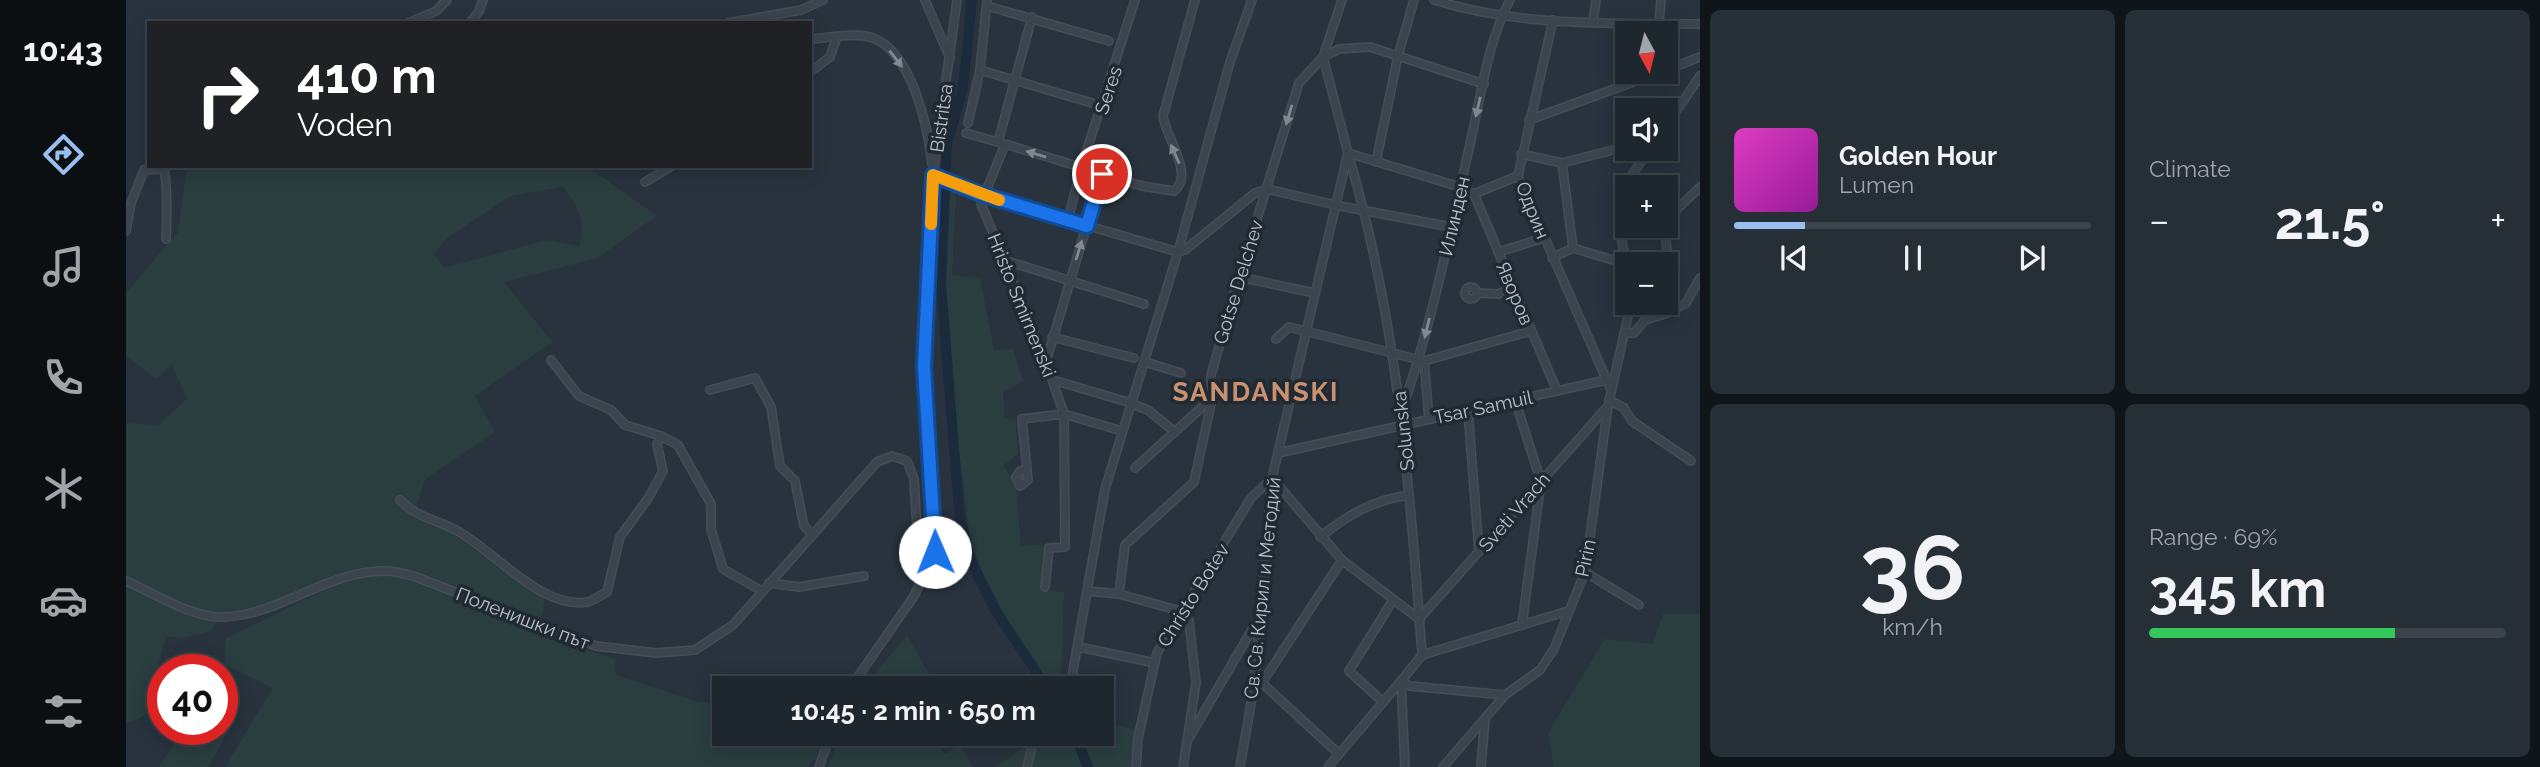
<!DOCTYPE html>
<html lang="en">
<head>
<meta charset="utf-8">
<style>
  :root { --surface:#1e262e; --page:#262e36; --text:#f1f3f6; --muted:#a1a5aa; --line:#3c434a; --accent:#98bfed }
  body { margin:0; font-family:Raleway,sans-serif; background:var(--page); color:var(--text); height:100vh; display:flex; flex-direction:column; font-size:26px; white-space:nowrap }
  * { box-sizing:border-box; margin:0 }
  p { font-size:23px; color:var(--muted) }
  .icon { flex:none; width:38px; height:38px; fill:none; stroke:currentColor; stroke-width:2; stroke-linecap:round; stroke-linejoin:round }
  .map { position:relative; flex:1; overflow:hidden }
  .drawer { display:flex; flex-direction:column; gap:10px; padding:10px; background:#101519; width:840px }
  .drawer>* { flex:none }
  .hud { position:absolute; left:21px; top:21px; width:665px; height:147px; border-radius:0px; box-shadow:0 4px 18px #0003,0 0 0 2px var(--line); background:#202124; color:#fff; overflow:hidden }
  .needle { width:46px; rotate:173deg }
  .buttons { position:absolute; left:1489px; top:21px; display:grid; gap:14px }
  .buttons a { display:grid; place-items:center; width:63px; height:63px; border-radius:0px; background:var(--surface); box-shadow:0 4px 18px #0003,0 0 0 2px var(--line); font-size:35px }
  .speed { position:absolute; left:21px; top:654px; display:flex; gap:14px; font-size:35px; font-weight:700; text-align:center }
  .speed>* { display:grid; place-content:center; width:91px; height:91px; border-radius:50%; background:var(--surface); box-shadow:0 4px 18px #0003,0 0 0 2px var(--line); line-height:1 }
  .speed .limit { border:10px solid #d22; background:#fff; color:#111 }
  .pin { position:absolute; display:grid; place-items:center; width:60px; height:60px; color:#fff; margin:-30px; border:4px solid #fff; border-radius:50%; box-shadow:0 2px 7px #0007 }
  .me { position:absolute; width:77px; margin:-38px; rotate:359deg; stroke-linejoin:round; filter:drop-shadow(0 0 5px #0008) }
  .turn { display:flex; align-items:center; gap:24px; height:147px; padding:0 35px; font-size:32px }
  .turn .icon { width:91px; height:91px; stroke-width:2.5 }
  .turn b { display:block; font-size:49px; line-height:60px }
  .big { font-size:52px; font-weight:700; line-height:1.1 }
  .drawer .tile { flex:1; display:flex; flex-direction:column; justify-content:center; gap:10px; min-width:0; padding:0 24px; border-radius:10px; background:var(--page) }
  .drawer .dial { align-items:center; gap:0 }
  .dial b { font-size:91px; line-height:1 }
  .song { display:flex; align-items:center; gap:21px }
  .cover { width:84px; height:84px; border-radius:10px; background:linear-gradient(135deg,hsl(310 70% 55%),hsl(300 70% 35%)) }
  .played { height:7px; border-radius:4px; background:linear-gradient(90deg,var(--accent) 20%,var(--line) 20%) }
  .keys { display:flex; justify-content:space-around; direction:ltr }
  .heat { display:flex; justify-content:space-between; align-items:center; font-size:38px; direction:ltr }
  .charge { height:10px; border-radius:5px; background:linear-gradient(90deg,#34c759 69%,var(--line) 0) }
  .drawer .tiles { flex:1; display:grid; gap:10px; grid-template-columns:repeat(2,1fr) }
  .trip { position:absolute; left:586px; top:676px; width:402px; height:70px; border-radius:0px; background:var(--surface); box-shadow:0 4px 18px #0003,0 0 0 2px var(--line); font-weight:700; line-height:70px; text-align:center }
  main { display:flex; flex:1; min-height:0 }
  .dock { display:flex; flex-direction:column; width:126px; justify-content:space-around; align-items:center; background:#0c0f12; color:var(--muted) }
  .dock .icon { width:49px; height:49px }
  .dock .on { color:var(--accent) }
  .dock b { font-size:32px; color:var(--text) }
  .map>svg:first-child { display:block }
</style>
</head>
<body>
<main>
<nav class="dock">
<b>10:43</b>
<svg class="icon on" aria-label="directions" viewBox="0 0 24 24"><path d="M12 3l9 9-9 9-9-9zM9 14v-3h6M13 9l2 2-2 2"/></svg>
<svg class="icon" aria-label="music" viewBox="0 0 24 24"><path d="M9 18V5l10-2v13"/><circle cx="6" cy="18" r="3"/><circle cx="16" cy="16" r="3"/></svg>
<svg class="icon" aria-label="phone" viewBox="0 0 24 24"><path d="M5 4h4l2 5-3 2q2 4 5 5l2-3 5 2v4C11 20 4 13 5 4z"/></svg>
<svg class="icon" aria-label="climate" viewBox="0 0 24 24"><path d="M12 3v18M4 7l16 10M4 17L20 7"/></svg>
<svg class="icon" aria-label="car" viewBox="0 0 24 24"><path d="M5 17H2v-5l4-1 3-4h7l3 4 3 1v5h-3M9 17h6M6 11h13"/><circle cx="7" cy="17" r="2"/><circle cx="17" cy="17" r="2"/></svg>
<svg class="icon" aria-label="filters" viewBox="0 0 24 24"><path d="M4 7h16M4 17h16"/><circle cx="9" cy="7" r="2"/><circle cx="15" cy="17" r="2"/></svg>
</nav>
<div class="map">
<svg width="1574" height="767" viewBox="0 0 1574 767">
  <rect width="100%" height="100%" fill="#28333e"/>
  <g fill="#2a3e3f" fill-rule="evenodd">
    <path d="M61 166H461L531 216 471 258 378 282 426 342 349 396 369 432 299 479 287 517 324 532 419 599 411 635 489 659 490 675 573 702 597 703 598 733H699L690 758 681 767H99L147 688 99 665 100 638 222 579 129 613 93 617 85 631 57 638 40 636 29 680 37 687V702L10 720 0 723V423L32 425 61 399 46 365 30 379 0 356V293L52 232ZM437 187C452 206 461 222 453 246L420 240 318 268 308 254 321 238 384 196Z"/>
    <path d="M821 187 830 190 826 275 854 278 868 350 887 349 897 381 877 393 878 419H890L892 454 877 466 890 484 895 546 921 544 914 589 938 592 935 682 938 688H924L891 639 846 552 827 406 819 275Z"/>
    <path d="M1537 614H1574V767H1428L1422 733 1479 639 1527 644Z"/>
    <path d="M781 635 811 688H737Z"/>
    <path d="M108 721 82 767H33L58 730H96V722Z"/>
    <path d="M977 723 1011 730 1008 767H869L897 748 891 733H976Z"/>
    <path d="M714 733H805L819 754 834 745 847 767H702Z"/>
  </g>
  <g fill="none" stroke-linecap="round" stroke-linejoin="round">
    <g stroke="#1c2b3b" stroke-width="10">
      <path d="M846 0 837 88 821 144 815 284 833 511 842 551 851 574 869 610 921 688"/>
      <path d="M948 733 962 767"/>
    </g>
    <defs>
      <g id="minor">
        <path d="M799 0 824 58"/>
        <path d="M1308 0C1394 27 1485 23 1574 24"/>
        <path d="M861 6 983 41"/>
        <path d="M1427 20 1392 176 1485 390"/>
        <path d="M282 23 310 11 321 0"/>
        <path d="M344 23 353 11 357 0"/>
        <path d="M602 23 675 10 697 0"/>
        <path d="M1467 23 1470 0"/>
        <path d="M1533 23 1535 0"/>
        <path d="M684 39C701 38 722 33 739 36 785 43 802 127 806 164"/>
        <path d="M1197 57 1213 49 1244 47 1358 84"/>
        <path d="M854 70 966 103"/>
        <path d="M1540 70 1574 57"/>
        <path d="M684 72 704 57 711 37"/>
        <path d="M1403 120 1535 72"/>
        <path d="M842 123 854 70 861 0"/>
        <path d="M1540 126 1574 76"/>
        <path d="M840 133 875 143"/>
        <path d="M872 142 906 17"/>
        <path d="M1222 153 1334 187 1348 194"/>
        <path d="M1222 154C1271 317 1284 486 1296 655"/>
        <path d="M1395 154 1436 163 1502 146"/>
        <path d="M1250 162 1272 56 1288 0"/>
        <path d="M1436 163 1447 248"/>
        <path d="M807 175 860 196 1052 252"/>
        <path d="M519 182 546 166"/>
        <path d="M1141 189 1209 205 1325 227"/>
        <path d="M1348 194 1431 391"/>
        <path d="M1348 194 1392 176"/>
        <path d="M942 220 955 168 1009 0"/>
        <path d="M1540 220 1574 187"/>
        <path d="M1539 226 1543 275"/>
        <path d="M0 231 5 203 18 170 38 169C42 190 41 217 40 239"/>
        <path d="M1052 252 1059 250 1129 193 1141 189"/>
        <path d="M1372 252 1418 238"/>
        <path d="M1426 258 1447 248 1500 264"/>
        <path d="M878 260 1018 304"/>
        <path d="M1502 271C1489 208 1485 202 1524 149"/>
        <path d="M1113 277 1189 293"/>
        <circle cx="1345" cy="293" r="6"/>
        <path d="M1352 293 1372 294 1387 288"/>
        <path d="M1498 333H1508L1519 320 1542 313 1560 303 1574 278"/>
        <path d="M926 337 1008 358"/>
        <path d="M1150 339 1163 327 1298 361 1405 331"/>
        <path d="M425 360 453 396 485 410 499 425 535 436"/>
        <path d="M1298 361 1303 419"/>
        <path d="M920 362 976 174"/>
        <path d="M1019 362 1055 373"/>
        <path d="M927 380 1005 403"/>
        <path d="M584 390 629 378 645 407 654 466 669 481 678 526 686 534"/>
        <path d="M1389 400 1415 482 1396 625"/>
        <path d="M1483 400 1498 408 1506 421 1565 461"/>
        <path d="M1009 405 1022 410 1049 432"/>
        <path d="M1276 410C1306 323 1324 233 1344 144 1355 97 1361 43 1384 0"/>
        <path d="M1342 411 1353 552"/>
        <path d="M1152 453 1480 380"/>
        <path d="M1009 468 1085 399"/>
        <path d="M900 470 894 471 890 477 894 486 902 480 896 419 938 414 996 431"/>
        <path d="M274 500C289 516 307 519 326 528 366 547 413 610 462 602 468 600 475 595 481 592L494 537 523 497 537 471 531 444 535 436 552 445 585 504V529L597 569 636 591"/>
        <path d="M1194 537C1222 515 1247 500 1283 495"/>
        <path d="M1459 572 1513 605"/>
        <path d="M0 581C28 593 64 617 95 617 152 617 201 570 259 571 269 571 280 574 290 577L470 646 530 653 569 650 607 625 751 462 766 456 781 461 788 479 793 563 802 570"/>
        <path d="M643 583 673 587 738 576"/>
        <path d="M919 587 923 548 939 547 938 414 920 362 855 204 879 144 1016 186 1048 191C1069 175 1040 138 1037 116L1069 0"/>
        <path d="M962 591 993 594 1058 612 1063 621 1070 683 1057 767"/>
        <path d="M993 594 999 545 1068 482 1086 399 1085 375 1113 277 1173 83 1197 57 1216 0"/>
        <path d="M953 647 1029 663"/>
        <path d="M1296 655 1442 611"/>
        <path d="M1296 655 1275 681 1284 686 1379 695"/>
        <path d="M1136 683 1213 754"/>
        <path d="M1128 686 1136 683 1216 560"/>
        <path d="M724 688 788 596 809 552 798 365 807 175 831 0"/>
        <path d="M944 688 979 489 1052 252 1104 62 1126 0"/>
        <path d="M1257 702 1223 671 1267 600"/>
        <path d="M1063 738 1131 621"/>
        <path d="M693 767 705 733"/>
        <path d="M901 767 909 733"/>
        <path d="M1010 767 1012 738 1031 653 1125 498 1146 478 1216 560 1293 619 1482 406"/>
        <path d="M1114 767 1128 686 1146 478 1222 153 1197 57"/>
        <path d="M1202 767 1275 681 1279 767"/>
        <path d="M1317 767 1379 695 1414 670 1428 649 1459 572 1482 406 1505 303"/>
        <path d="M1355 767 1359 719"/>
      </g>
    </defs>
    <use href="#minor" stroke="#454e57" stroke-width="10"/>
    <use href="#minor" stroke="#3c454e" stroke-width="7"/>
  </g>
  <defs><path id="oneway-solid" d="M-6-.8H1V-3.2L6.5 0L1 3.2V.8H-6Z" transform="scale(1.75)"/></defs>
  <g fill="#808991">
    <use href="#oneway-solid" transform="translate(770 59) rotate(52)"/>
    <use href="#oneway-solid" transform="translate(1352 107) rotate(103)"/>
    <use href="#oneway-solid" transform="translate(1163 115) rotate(107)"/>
    <use href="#oneway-solid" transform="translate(910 154) rotate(-163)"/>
    <use href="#oneway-solid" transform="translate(1049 154) rotate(-114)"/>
    <use href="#oneway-solid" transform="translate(953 250) rotate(-73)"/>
    <use href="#oneway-solid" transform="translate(1301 328) rotate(104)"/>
  </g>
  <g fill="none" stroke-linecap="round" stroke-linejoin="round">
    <defs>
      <path id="route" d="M809 552 798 366 807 175 852 193 961 226 976 174"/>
    </defs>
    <use href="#route" stroke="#114b97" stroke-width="18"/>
    <use href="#route" stroke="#1a73e8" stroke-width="12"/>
    <path stroke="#f59e0b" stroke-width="12" d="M805 224 807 175 873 200"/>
  </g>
  <g text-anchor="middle" stroke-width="7" stroke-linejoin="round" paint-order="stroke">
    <g font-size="19" fill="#b8c0c8" stroke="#212a33">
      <text transform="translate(982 90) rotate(-72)" y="7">Seres</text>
      <text transform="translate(815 118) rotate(-82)" y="7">Bistritsa</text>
      <text transform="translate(1407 210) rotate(68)" y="7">Одрин</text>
      <text transform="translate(1328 216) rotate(-77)" y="7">Илинден</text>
      <text transform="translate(1112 282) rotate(-73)" y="7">Gotse Delchev</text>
      <text transform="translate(1389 293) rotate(67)" y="7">Яворов</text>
      <text transform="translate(896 305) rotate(68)" y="7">Hristo Smirnenski</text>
      <text transform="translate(1357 407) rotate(-12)" y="7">Tsar Samuil</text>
      <text transform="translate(1277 431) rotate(-96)" y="7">Solunska</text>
      <text transform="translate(1388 512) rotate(-49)" y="7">Sveti Vrach</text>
      <text transform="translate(1459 558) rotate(-78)" y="7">Pirin</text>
      <text transform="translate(1136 588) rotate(-84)" y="7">Св. Св. Кирил и Методий</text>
      <text transform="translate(1067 595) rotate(-58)" y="7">Christo Botev</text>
      <text transform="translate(397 618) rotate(21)" y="7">Поленишки път</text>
    </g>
    <g font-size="26" font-weight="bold" letter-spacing="2" fill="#ca9171" stroke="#212a33">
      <text x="1130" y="401">SANDANSKI</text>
    </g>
  </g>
</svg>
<div class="buttons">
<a><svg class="needle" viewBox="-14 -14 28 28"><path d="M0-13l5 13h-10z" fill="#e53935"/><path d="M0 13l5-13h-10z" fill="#a1a5aa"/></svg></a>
<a><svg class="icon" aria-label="sound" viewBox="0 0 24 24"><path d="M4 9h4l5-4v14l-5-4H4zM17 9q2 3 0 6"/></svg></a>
<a>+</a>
<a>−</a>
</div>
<div class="speed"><div class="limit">40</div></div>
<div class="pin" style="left:976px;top:174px;background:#d93025"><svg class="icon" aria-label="arrive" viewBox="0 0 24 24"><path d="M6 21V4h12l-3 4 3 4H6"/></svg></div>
<svg class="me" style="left:809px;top:552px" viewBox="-20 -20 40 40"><circle r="19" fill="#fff"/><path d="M0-13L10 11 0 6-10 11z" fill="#1a73e8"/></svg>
<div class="trip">10:45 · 2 min · 650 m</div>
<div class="hud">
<div class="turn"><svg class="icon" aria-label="right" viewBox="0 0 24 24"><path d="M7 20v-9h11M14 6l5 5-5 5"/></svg><div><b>410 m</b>Voden</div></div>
</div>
</div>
<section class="drawer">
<div class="tiles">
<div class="tile">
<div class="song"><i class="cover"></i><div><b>Golden Hour</b><p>Lumen</p></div></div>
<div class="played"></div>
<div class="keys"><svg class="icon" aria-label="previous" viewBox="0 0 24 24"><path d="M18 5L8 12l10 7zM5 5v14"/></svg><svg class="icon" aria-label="pause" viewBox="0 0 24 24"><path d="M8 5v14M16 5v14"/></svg><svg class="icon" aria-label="next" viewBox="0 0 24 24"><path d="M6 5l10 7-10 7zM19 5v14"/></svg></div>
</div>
<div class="tile"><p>Climate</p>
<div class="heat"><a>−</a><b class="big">21.5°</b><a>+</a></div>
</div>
<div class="tile dial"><b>36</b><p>km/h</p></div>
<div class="tile"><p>Range · 69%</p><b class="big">345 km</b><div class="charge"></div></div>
</div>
</section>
</main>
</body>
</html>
